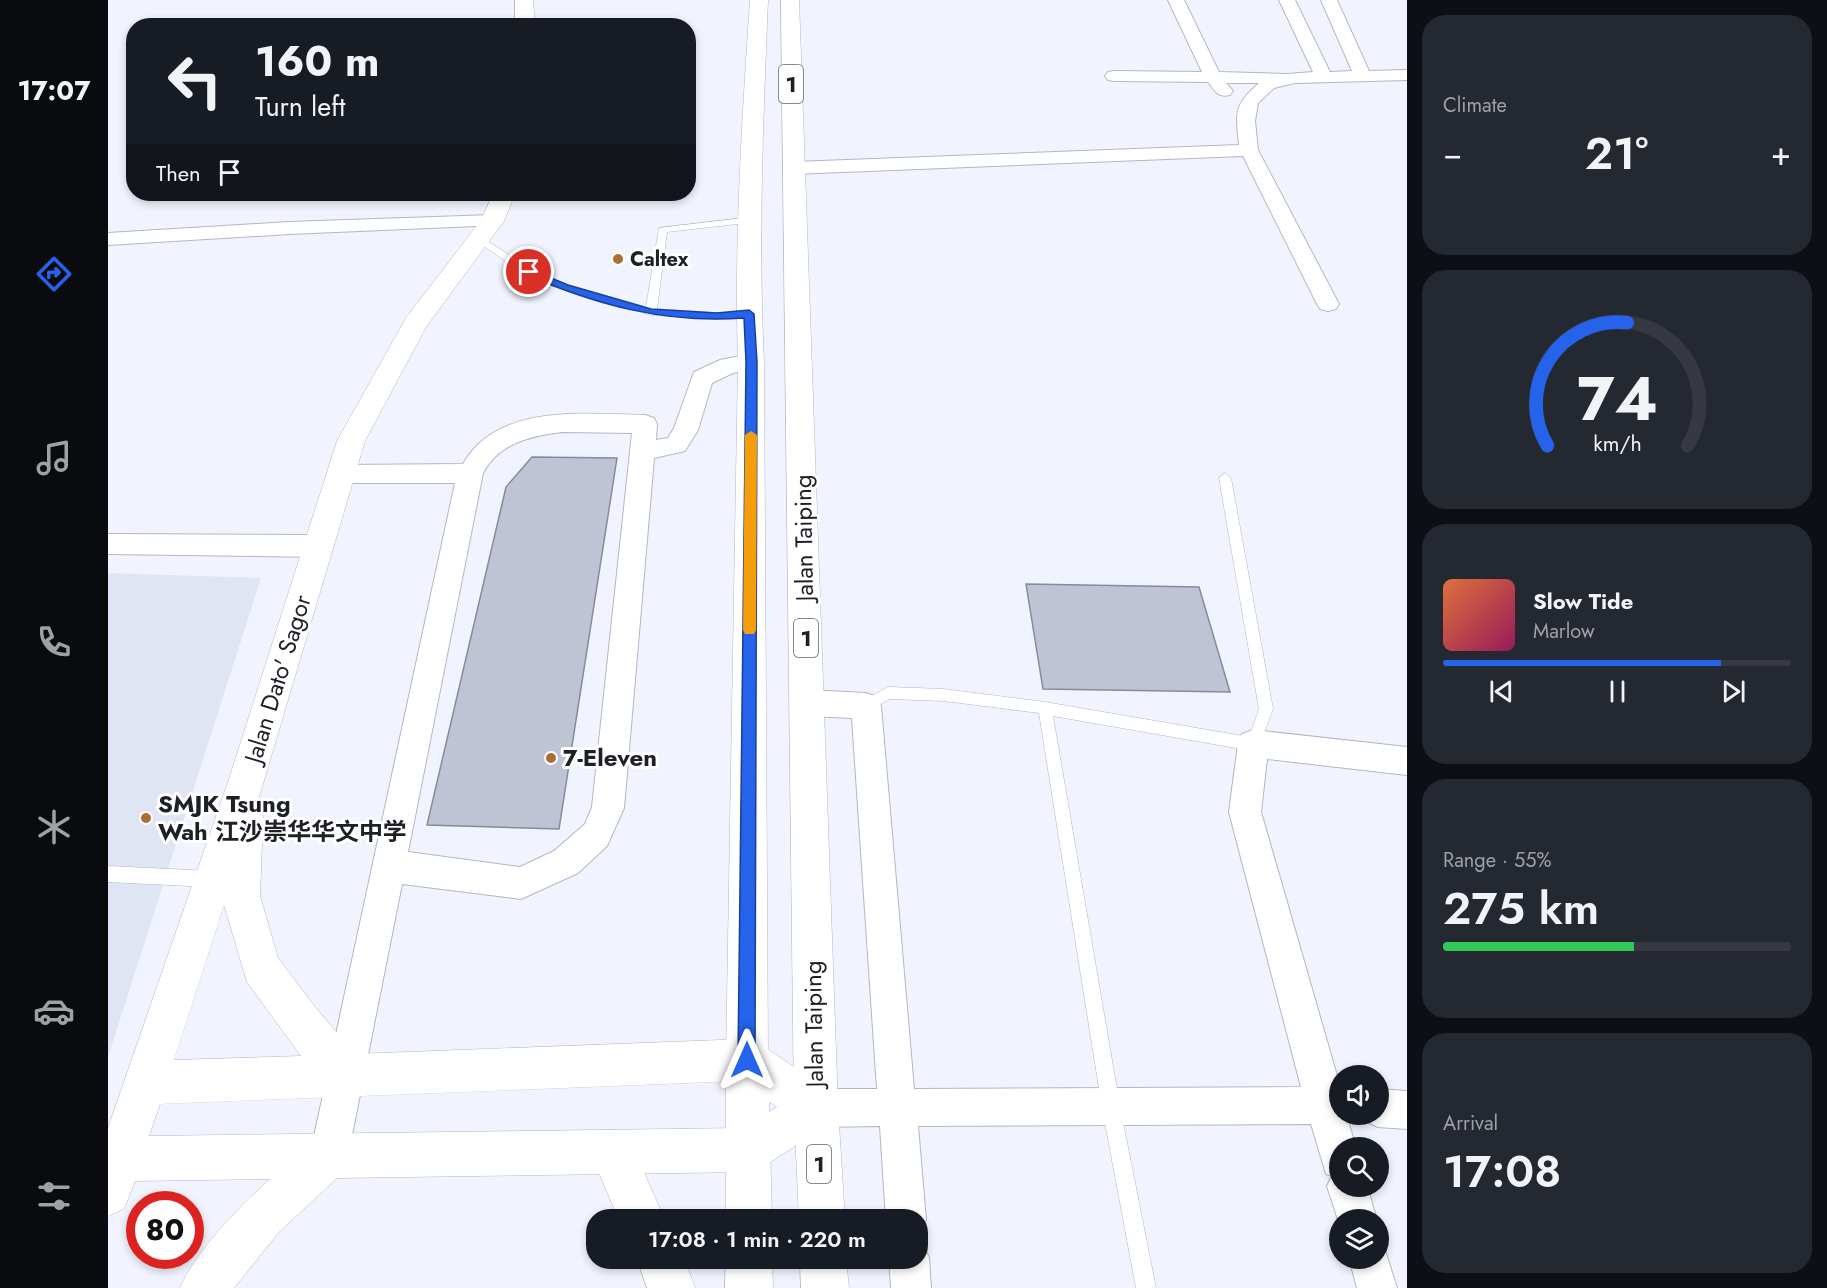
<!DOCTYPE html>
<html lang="en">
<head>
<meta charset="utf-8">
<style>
  :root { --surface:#171b24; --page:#242831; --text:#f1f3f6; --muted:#9ea1a6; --line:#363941; --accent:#2563eb }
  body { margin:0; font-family:Jost,"Noto Sans SC",sans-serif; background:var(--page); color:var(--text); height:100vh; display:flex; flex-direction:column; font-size:22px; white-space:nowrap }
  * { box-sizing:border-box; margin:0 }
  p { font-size:20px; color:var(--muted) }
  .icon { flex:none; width:33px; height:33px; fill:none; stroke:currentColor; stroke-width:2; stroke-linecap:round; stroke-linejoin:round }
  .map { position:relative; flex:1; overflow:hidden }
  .details { display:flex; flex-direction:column; gap:15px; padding:15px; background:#0d0f14; width:420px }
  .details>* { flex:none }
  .hud { position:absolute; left:18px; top:18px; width:570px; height:183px; border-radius:24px; box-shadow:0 3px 9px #0003; background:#171b24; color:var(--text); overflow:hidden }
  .controls { position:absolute; left:1221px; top:1065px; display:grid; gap:12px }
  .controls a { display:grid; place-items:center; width:60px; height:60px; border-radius:50%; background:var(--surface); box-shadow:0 3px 9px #0003; font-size:30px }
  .speed { position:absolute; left:18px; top:1191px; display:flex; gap:12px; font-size:30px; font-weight:700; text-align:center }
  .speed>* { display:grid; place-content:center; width:78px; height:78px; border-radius:50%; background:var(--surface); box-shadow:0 3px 9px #0003; line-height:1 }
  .speed .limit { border:9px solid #d22; background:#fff; color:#111 }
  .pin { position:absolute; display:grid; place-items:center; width:51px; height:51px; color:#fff; margin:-26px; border:3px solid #fff; border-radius:50%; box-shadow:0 2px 6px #0007 }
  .me { position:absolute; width:66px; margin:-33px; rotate:0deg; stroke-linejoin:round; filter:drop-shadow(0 0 4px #0008) }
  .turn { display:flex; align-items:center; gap:21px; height:126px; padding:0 30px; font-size:27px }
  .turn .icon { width:78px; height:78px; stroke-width:2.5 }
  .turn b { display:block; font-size:42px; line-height:51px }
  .then { display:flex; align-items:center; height:57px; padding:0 30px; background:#0003; gap:12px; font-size:22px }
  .big { font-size:45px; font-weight:600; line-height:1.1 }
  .details .tile { flex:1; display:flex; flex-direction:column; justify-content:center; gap:9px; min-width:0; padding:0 21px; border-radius:24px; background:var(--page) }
  .details .dial { align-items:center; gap:0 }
  .dial svg { height:156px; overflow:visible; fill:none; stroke:var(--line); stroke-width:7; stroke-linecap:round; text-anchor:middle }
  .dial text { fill:var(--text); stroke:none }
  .song { display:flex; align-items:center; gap:18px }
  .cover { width:72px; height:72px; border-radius:9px; background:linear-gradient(135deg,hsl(20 70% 55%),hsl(330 70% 35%)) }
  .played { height:6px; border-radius:3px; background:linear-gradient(90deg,var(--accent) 80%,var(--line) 80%) }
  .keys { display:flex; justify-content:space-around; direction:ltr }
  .heat { display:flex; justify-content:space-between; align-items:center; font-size:33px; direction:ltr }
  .charge { height:9px; border-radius:4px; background:linear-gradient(90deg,#34c759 55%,var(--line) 0) }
  .trip { position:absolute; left:478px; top:1209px; width:342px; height:60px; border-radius:24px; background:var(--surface); box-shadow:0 3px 9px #0003; font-weight:600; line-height:60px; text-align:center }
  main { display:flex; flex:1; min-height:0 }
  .menu { display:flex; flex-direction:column; width:108px; justify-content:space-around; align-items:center; background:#090b0e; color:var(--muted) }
  .menu .icon { width:42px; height:42px }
  .menu .active { color:var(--accent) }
  .menu b { font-size:27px; color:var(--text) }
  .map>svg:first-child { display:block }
</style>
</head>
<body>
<main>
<nav class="menu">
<b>17:07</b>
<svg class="icon active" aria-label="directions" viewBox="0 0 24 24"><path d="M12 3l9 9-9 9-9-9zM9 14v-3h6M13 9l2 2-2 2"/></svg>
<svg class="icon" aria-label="music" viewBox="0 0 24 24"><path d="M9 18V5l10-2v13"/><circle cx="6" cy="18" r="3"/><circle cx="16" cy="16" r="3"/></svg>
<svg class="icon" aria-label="phone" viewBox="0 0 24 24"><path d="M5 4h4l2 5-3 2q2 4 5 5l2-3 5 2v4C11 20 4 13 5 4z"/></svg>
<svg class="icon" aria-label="climate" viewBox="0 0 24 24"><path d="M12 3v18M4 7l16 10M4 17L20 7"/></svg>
<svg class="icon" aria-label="car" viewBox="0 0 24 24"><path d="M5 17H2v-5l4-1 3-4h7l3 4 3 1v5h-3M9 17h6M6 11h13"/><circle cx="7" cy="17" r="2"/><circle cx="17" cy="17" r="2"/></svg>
<svg class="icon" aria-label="filters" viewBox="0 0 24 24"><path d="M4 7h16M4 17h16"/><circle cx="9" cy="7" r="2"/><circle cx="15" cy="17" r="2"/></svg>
</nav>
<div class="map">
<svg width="1299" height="1288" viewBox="0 0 1299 1288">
  <rect width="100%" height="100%" fill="#f1f4fe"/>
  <path fill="#e0e5f3" d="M0 573 153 578 0 1057Z"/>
  <g fill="#bec4d4" stroke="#868b9b" stroke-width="1.5">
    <path d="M424 457 509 458 451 829 319 825 398 487Z"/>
    <path d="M918 584 1091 587 1122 692 935 689Z"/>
  </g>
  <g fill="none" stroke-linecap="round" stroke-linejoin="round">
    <defs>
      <g id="lane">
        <path d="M644 217 649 220 647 222 559 232 549 309 609 313 645 312 646 314 641 317 609 319 543 315 452 289 417 274 365 239 367 237H373L425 270 460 285 538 307 551 228Z"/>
        <path d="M1117 473 1123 478 1165 709 1150 749 1145 751 945 716 1012 1107 1048 1288H1028L994 1107 931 713 836 701 782 699 758 712 753 710 751 706 753 702 780 687 836 689 937 702 1141 737 1151 709 1111 478Z"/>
        <path d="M0 866 103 871 109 874 111 879 109 884 103 887 0 882Z"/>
      </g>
      <g id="street">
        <path d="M1060 0H1076L1111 72 1179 74 1205 72 1171 0H1187L1222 72 1244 71 1213 0H1229L1261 71 1299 70V80L1187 83 1166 88 1150 103 1147 121 1150 150 1231 304 1228 309 1220 311 1212 309 1209 304 1135 156 686 174 679 172 676 168 679 164 686 162 1131 145C1128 112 1125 106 1151 83H1118L1125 91 1122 95C1110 98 1107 91 1100 82L1006 81 1000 80 997 76 1000 72 1006 71 1094 72Z"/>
        <path d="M384 215 391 217 394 221 391 225 181 234 0 245V233L181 222Z"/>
        <path d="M643 354 651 356 655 362 651 368 625 373 604 383 590 430 577 451 546 458 516 808 499 846 470 873 413 899 294 884 240 1155 235 1169 221 1174 207 1169 202 1155 347 483H234L225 481 221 474 225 467 234 465 355 464C389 403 477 414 537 415L546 418 549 424 548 440 560 438 566 428 586 372 612 360ZM454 432 524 433 484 807 477 824 446 851 412 867 300 852 375 473C391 443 422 436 454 432Z"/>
        <path d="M0 534 211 535 220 539 224 546 220 553 211 557 0 554Z"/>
        <path d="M700 690 758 693 769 697 773 706 806 1089 1193 1087 1121 812 1130 744 1134 734 1145 730 1299 747V775L1159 759 1153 812 1232 1086V1114H1247L1240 1120 1248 1148H1232V1186H1259L1269 1220H1232V1226L1219 1186 1224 1176 1218 1174 1203 1124 810 1126 818 1220 810 1235V1220H778L772 1126 708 1127 695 1121 689 1108 695 1095 708 1089H769L744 718 700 716 690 712 685 703 690 694Z"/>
        <path d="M1270 1089 1299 1091V1129L1270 1127 1257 1121 1254 1114H1270Z"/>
        <path d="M810 1242 815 1244 821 1258 823 1288H783L781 1258H810Z"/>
        <path d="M1270 1242 1275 1244 1289 1288H1249L1241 1258H1270Z"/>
      </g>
      <g id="secondary">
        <path d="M407 0H425L427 26H407Z"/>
        <path d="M385 194H407L396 221 318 327 257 441 149 804 155 817 152 896 170 958 207 1007 247 1054 639 1039 654 1045 723 1093 730 1108 723 1123 656 1166 640 1172 229 1178 171 1232 126 1288H72C87 1252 132 1206 162 1179L27 1181 16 1209 0 1216V1128L121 779 229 441 298 318 373 220ZM116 905 139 982 193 1056 66 1060ZM633 1081 669 1107 635 1128 41 1136 52 1104Z"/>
      </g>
      <g id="highway">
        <path d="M642 0H660C655 120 650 242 656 362L660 1060 664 1220H618V1060L630 362C626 242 634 120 642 0Z"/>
        <path d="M673 0H691L730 1108 737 1220H691L686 1108Z"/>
        <path d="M504 1130 520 1136 557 1220H511L482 1152 488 1136Z"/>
        <path d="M529 1258H576L587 1288H539Z"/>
        <path d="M618 1258H664L665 1288H617Z"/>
        <path d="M692 1258H738L741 1288H693Z"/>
      </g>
    </defs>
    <use href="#lane" stroke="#b1b7c7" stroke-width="1"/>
    <use href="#street" stroke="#b1b7c7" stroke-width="2"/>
    <use href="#secondary" stroke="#b1b7c7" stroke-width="1"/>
    <use href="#highway" stroke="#b1b7c7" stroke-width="1"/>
    <use href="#lane" fill="#fff" fill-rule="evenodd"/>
    <use href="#street" fill="#fff" fill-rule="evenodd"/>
    <use href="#secondary" fill="#fff" fill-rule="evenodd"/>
    <use href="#highway" fill="#fff" fill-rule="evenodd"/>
  </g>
  <path fill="#2563eb" stroke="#184099" stroke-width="1.5" d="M421 269 460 285 543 309 609 313 641 310 646 314 649 362 647 1060 645 1067 639 1069 633 1067 630 1060 638 362 636 318C558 324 488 305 417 274L416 272Z"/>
  <path fill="#f59e0b" d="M643 431 649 435 648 630 646 634H637L635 630 637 435Z"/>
  <g fill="#ab6f32" stroke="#fff" stroke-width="2">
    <circle cx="510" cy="259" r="6"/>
    <circle cx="443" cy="758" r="6"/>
    <circle cx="38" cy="818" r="6"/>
  </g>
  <g text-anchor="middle" stroke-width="6" stroke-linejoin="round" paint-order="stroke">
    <g font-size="20" font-weight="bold" fill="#1d2025" stroke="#fff" text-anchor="start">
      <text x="522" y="266">Caltex</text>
    </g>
    <g fill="#fff" stroke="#616366" stroke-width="1.5">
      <rect x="671" y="65" width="24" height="38" rx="4.5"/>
      <rect x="686" y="619" width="24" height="38" rx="4.5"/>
      <rect x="699" y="1145" width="24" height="38" rx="4.5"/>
    </g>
    <g font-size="22" font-weight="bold" fill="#1d2025">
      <text x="683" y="92">1</text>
      <text x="698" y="646">1</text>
      <text x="711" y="1172">1</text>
    </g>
    <g font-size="24" fill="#1d2025" stroke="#fff">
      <text transform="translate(696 538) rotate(-91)" y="8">Jalan Taiping</text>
      <text transform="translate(170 679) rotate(-73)" y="8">Jalan Dato' Sagor</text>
      <text transform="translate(706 1024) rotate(-91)" y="8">Jalan Taiping</text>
    </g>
    <g font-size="24" font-weight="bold" fill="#1d2025" stroke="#fff" text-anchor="start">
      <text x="455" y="766">7-Eleven</text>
      <text x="50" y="812">SMJK Tsung<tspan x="50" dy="28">Wah 江沙崇华华文中学</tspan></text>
    </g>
  </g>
</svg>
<div class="controls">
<a><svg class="icon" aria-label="sound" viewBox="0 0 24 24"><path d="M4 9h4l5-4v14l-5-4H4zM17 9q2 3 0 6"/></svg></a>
<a><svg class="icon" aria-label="search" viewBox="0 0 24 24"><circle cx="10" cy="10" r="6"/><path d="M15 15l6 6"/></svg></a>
<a><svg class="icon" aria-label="layers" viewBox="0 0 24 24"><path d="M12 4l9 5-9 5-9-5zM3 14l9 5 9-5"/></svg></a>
</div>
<div class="speed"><div class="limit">80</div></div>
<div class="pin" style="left:421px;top:272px;background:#d93025"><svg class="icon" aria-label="arrive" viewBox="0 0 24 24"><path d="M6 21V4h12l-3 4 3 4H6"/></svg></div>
<svg class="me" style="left:639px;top:1060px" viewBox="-20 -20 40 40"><path d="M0-17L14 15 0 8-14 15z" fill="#2563eb" stroke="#fff" stroke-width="4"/></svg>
<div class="trip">17:08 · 1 min · 220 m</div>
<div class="hud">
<div class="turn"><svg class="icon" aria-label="left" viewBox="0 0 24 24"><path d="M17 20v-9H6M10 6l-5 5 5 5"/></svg><div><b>160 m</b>Turn left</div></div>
<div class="then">Then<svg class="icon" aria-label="arrive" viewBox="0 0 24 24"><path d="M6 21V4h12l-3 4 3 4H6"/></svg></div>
</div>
</div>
<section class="details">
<div class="tile"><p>Climate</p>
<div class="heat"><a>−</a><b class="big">21°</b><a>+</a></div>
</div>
<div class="tile dial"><svg viewBox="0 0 100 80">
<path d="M14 69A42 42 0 1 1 86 69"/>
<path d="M14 69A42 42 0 0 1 55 6" stroke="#2563eb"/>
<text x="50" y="56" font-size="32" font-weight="700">74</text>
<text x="50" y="72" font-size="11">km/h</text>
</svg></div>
<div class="tile">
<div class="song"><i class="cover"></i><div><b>Slow Tide</b><p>Marlow</p></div></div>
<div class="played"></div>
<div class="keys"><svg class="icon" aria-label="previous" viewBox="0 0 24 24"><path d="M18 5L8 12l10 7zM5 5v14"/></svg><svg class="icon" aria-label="pause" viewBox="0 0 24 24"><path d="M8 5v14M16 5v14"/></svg><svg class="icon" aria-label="next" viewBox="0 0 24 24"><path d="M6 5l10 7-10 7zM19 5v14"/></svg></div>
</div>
<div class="tile"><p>Range · 55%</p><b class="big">275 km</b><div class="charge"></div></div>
<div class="tile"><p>Arrival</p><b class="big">17:08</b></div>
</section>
</main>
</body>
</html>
